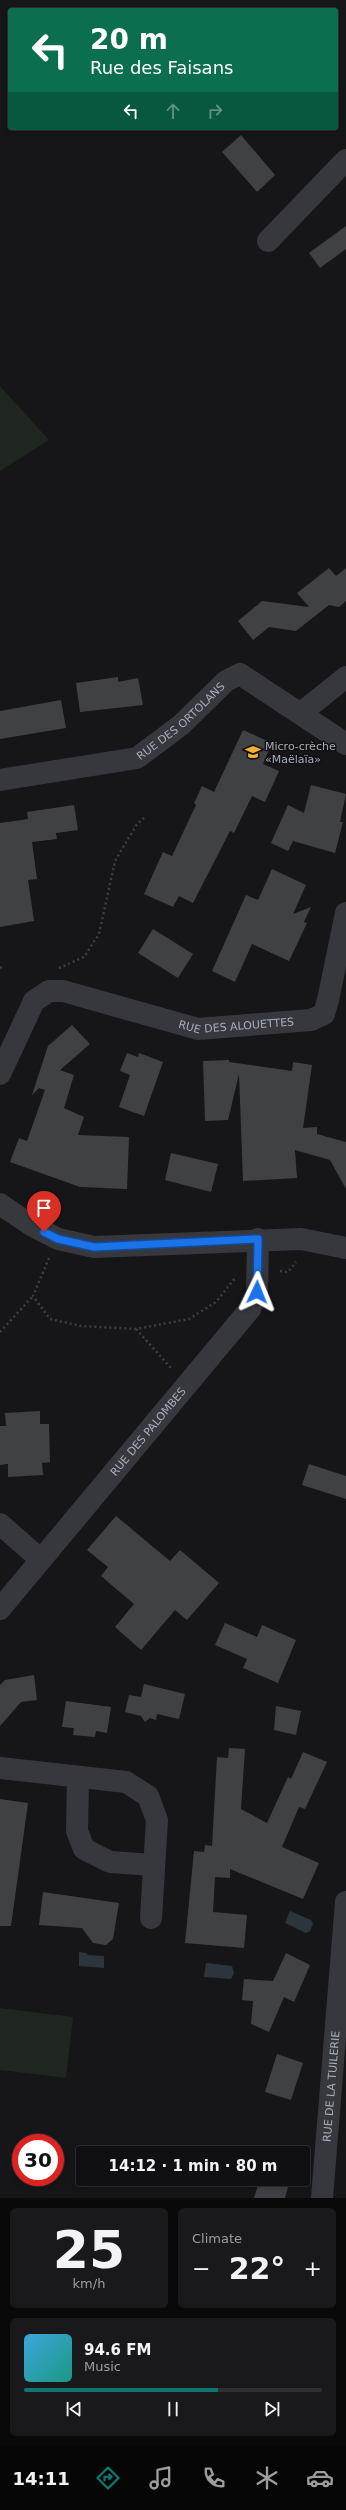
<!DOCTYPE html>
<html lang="en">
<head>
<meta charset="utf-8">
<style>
  :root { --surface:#101012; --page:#19191b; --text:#f1f3f6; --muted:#9c9d9f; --line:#303032; --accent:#0f766e }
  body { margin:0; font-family:"DejaVu Sans",sans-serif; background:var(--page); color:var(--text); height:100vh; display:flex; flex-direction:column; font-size:15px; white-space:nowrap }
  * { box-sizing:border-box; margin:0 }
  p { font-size:13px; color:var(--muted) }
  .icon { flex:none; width:22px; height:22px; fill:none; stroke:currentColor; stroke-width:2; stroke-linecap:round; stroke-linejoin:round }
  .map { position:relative; height:2198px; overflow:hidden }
  .sheet { display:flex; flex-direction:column; gap:10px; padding:10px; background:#09090a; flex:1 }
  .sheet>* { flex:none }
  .guide { position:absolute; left:8px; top:8px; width:330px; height:122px; border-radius:4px; box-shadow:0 2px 6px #0003,0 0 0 1px var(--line); background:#0b6e4f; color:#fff; overflow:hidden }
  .speed { position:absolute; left:12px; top:2134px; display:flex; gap:8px; font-size:20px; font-weight:700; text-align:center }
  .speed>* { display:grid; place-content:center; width:52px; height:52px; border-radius:50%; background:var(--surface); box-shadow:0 2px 6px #0003,0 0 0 1px var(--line); line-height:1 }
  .speed .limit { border:6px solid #d22; background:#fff; color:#111 }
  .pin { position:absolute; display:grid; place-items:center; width:34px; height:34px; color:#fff; margin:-41px -17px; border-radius:50% 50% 50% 0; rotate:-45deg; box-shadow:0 0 4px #0007 }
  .pin .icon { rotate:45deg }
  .me { position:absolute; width:44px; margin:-22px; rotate:2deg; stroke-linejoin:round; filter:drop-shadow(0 0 3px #0008) }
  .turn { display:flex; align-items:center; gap:14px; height:84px; padding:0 16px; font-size:18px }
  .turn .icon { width:52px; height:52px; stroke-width:2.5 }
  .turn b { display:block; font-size:28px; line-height:34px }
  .lanes { display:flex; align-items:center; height:38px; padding:0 16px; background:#0003; justify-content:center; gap:20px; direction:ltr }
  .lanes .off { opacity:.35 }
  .big { font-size:30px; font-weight:700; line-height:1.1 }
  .sheet .tile { flex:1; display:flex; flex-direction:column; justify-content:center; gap:6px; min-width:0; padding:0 14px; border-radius:6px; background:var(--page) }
  .sheet .dial { align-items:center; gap:0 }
  .dial b { font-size:52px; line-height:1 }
  .song { display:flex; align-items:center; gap:12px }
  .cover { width:48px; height:48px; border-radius:6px; background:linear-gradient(135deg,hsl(200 70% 55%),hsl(170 70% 35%)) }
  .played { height:4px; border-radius:2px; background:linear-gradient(90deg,var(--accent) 65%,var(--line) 65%) }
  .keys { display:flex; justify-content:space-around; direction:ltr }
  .heat { display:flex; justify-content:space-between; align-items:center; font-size:22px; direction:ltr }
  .sheet .tiles { flex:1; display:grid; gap:10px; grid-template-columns:1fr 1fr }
  .tile:last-child { grid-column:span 2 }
  .trip { position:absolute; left:76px; top:2146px; width:234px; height:40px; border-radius:4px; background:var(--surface); box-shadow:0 2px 6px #0003,0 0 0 1px var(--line); font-weight:700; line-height:40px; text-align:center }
  .tab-bar { display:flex; height:64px; justify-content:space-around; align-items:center; background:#060607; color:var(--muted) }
  .tab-bar .icon { width:28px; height:28px }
  .tab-bar .active { color:var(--accent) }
  .tab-bar b { font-size:18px; color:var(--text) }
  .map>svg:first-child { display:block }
</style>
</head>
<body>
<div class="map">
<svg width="346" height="2198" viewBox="0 0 346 2198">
  <rect width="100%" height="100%" fill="#161618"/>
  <g fill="#1e261f">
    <path d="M0 386 49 440 0 471Z"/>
    <path d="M0 2008 73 2017 66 2078 0 2070Z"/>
  </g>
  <g fill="#2c353c">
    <path d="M290 1911 311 1920 313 1924 310 1931 306 1933 285 1923Z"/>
    <path d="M79 1952 86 1953 88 1955 104 1956V1968L79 1966Z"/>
    <path d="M206 1963 232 1966 234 1973 231 1979 204 1977Z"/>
  </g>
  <g fill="#404145">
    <path d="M241 135 275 175 257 192 222 152Z"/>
    <path d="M346 226V249L320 268 309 253Z"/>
    <path d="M329 568 336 576 346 568V601L339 607 329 605 296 631 269 627 253 640 238 621 262 601 309 607 297 593Z"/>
    <path d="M118 677V682L138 678 143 705 80 712 76 683Z"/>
    <path d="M61 700 66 728 0 739V711Z"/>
    <path d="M243 730 272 743 263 764 279 771 265 802 252 796 234 833 230 831 193 903 179 896 173 907 144 894 163 852 172 856 196 805 194 803 202 786 214 792Z"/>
    <path d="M311 785 346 794 340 822H343L335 853 293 841 288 851 271 843 288 805 304 813Z"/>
    <path d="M74 805 78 830 56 833 57 839 32 842 37 879 28 880 34 921 0 927V823L28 819 27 812Z"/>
    <path d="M272 869 306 885 293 914 311 907 304 922 307 923 289 961 252 944 235 982 212 971 246 895 258 900Z"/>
    <path d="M153 929 193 954 178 978 138 953Z"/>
    <path d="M72 1025 90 1044 60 1070 74 1075 64 1108 84 1117 78 1135 129 1137 127 1189 80 1187 10 1162 19 1138 27 1141 45 1090 39 1088 32 1095 48 1046Z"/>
    <path d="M127 1053 138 1057 139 1053 163 1062 144 1116 119 1107 130 1075 120 1071Z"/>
    <path d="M229 1060V1062L292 1071 293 1062 312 1065 303 1128 317 1127V1134L346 1142V1189L330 1160 295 1150 297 1178 243 1181 239 1074 228 1120 205 1121 203 1061Z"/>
    <path d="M171 1153 218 1164 211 1192 165 1180Z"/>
    <path d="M40 1411V1424H49L50 1462 42 1463 43 1475 8 1477V1464L0 1465V1426H6L5 1413Z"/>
    <path d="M309 1464 346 1476V1499L302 1485Z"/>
    <path d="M116 1516 170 1561 180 1550 219 1583 187 1620 175 1610 141 1650 115 1627 134 1604 101 1576 108 1567 87 1550Z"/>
    <path d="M225 1623 257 1637 262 1625 296 1640 278 1683 243 1668 247 1659 215 1645Z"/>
    <path d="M34 1675 37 1700 21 1702 0 1726V1685L5 1680Z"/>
    <path d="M144 1684 185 1694 179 1719 157 1714 156 1720 150 1718 145 1722 141 1716 125 1712 129 1695 141 1697Z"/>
    <path d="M66 1701 111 1707 107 1733 96 1731 95 1737 73 1735 74 1728 62 1727Z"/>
    <path d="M276 1706 301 1711 296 1735 274 1730Z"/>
    <path d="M229 1748 245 1749 241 1809 267 1823 288 1777 291 1779 303 1752 327 1762 305 1809 299 1807 282 1847 319 1863 303 1899 230 1869V1878L215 1877 213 1912 247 1915 244 1948 185 1943 194 1851 204 1852 205 1845 212 1846 217 1757 228 1758Z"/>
    <path d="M0 1799 28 1803 11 1926H0Z"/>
    <path d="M43 1892 119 1903 113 1939 106 1945 93 1943 82 1928 39 1925Z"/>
    <path d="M286 1953 310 1965 294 2002 284 1997 269 2032 251 2024 253 2001 242 2000 244 1979 273 1981Z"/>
    <path d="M277 2054 303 2063 291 2100 265 2092Z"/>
    <path d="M260 2179H290L285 2198H254Z"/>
  </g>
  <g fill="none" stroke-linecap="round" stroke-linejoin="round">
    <g stroke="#3d3f44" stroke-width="2.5" stroke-dasharray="2 3" stroke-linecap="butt">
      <path d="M0 967 4 969"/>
      <path d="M59 968 84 957 99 934 115 861 137 824 145 817"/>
      <path d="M49 1258 33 1296 50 1319 81 1326 136 1329 189 1319 216 1302 235 1278"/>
      <path d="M280 1271 288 1272 296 1262"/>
      <path d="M136 1329 171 1368"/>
      <path d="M0 1332 33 1296"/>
    </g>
    <g stroke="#37383d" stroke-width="22">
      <path d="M268 241 346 160"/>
      <path d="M301 713 346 677"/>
      <path id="s1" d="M0 780 137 758 181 725 226 681 240 674 346 744"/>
      <path id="s2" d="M0 1074 34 1001 49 991H63L198 1029 311 1020 324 1014 328 1000 346 913"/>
      <path d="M0 1204 31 1225 58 1239 94 1247 301 1239 346 1248"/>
      <path d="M0 1524 40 1559"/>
      <path id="s3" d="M0 1609 250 1309 257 1292 258 1239"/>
      <path d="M0 1768 126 1782 148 1796 157 1820 151 1918"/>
      <path d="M78 1778 77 1831 84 1849 110 1862 154 1865"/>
      <path id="s4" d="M322 2198 346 1902"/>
    </g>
  </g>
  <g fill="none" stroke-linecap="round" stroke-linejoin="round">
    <defs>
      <path id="route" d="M44 1232 58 1239 94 1247 258 1239 257 1292"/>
    </defs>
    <use href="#route" stroke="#114b97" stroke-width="10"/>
    <use href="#route" stroke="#1a73e8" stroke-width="7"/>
  </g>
  <defs>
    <symbol id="school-bare" viewBox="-9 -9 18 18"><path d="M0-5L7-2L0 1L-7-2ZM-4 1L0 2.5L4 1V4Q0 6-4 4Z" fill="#f2b134" stroke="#111113" stroke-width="2.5" paint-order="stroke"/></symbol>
  </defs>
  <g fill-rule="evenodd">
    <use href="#school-bare" x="242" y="741" width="22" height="22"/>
  </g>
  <g text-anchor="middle" stroke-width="3" stroke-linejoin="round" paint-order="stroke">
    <g font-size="11" fill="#a8adb8" stroke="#111113">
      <text dy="4" stroke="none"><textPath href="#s1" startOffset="196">RUE DES ORTOLANS</textPath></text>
      <text dy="4" stroke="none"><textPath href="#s2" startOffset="291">RUE DES ALOUETTES</textPath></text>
      <text dy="4" stroke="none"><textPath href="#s3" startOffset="231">RUE DES PALOMBES</textPath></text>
      <text dy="4" stroke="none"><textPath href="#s4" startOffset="112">RUE DE LA TUILERIE</textPath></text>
    </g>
    <g font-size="11" fill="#a8adb8" stroke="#111113" text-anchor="start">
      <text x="265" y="750">Micro-crèche<tspan x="265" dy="13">«Maëlaïa»</tspan></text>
    </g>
  </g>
</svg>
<div class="speed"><div class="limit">30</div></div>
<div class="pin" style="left:44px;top:1232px;background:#d93025"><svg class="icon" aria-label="arrive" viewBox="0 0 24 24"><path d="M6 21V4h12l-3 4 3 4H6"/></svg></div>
<svg class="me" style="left:257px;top:1292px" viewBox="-20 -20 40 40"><path d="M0-17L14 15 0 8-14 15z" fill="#1a73e8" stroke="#fff" stroke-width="4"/></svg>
<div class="trip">14:12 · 1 min · 80 m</div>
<div class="guide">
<div class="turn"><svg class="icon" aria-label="left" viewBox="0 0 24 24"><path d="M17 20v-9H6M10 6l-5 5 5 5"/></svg><div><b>20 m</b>Rue des Faisans</div></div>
<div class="lanes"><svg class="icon" aria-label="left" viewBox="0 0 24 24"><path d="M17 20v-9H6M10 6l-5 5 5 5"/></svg><svg class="icon off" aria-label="ahead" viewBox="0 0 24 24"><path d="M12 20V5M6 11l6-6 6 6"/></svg><svg class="icon off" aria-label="right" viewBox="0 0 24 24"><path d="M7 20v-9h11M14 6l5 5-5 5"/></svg></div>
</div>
</div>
<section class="sheet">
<div class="tiles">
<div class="tile dial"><b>25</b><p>km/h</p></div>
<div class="tile"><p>Climate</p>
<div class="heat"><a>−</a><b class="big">22°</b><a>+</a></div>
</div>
<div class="tile">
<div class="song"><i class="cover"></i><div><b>94.6 FM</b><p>Music</p></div></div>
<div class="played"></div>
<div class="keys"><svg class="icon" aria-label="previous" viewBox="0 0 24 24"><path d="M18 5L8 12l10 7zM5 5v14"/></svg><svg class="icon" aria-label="pause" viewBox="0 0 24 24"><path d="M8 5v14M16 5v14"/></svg><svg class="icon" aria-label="next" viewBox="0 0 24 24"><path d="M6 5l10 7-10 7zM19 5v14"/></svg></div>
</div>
</div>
</section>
<nav class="tab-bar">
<b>14:11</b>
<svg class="icon active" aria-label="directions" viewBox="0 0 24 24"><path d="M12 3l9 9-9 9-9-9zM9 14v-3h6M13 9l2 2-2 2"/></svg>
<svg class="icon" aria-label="music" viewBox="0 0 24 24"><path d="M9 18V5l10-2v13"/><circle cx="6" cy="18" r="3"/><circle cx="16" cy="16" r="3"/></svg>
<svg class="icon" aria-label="phone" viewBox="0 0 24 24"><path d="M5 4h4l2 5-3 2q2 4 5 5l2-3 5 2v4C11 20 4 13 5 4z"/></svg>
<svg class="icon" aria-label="climate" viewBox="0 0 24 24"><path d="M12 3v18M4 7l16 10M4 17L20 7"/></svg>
<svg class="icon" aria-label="car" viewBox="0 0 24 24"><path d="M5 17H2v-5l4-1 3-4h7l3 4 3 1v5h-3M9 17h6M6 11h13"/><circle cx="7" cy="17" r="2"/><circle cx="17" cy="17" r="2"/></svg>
</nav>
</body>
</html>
